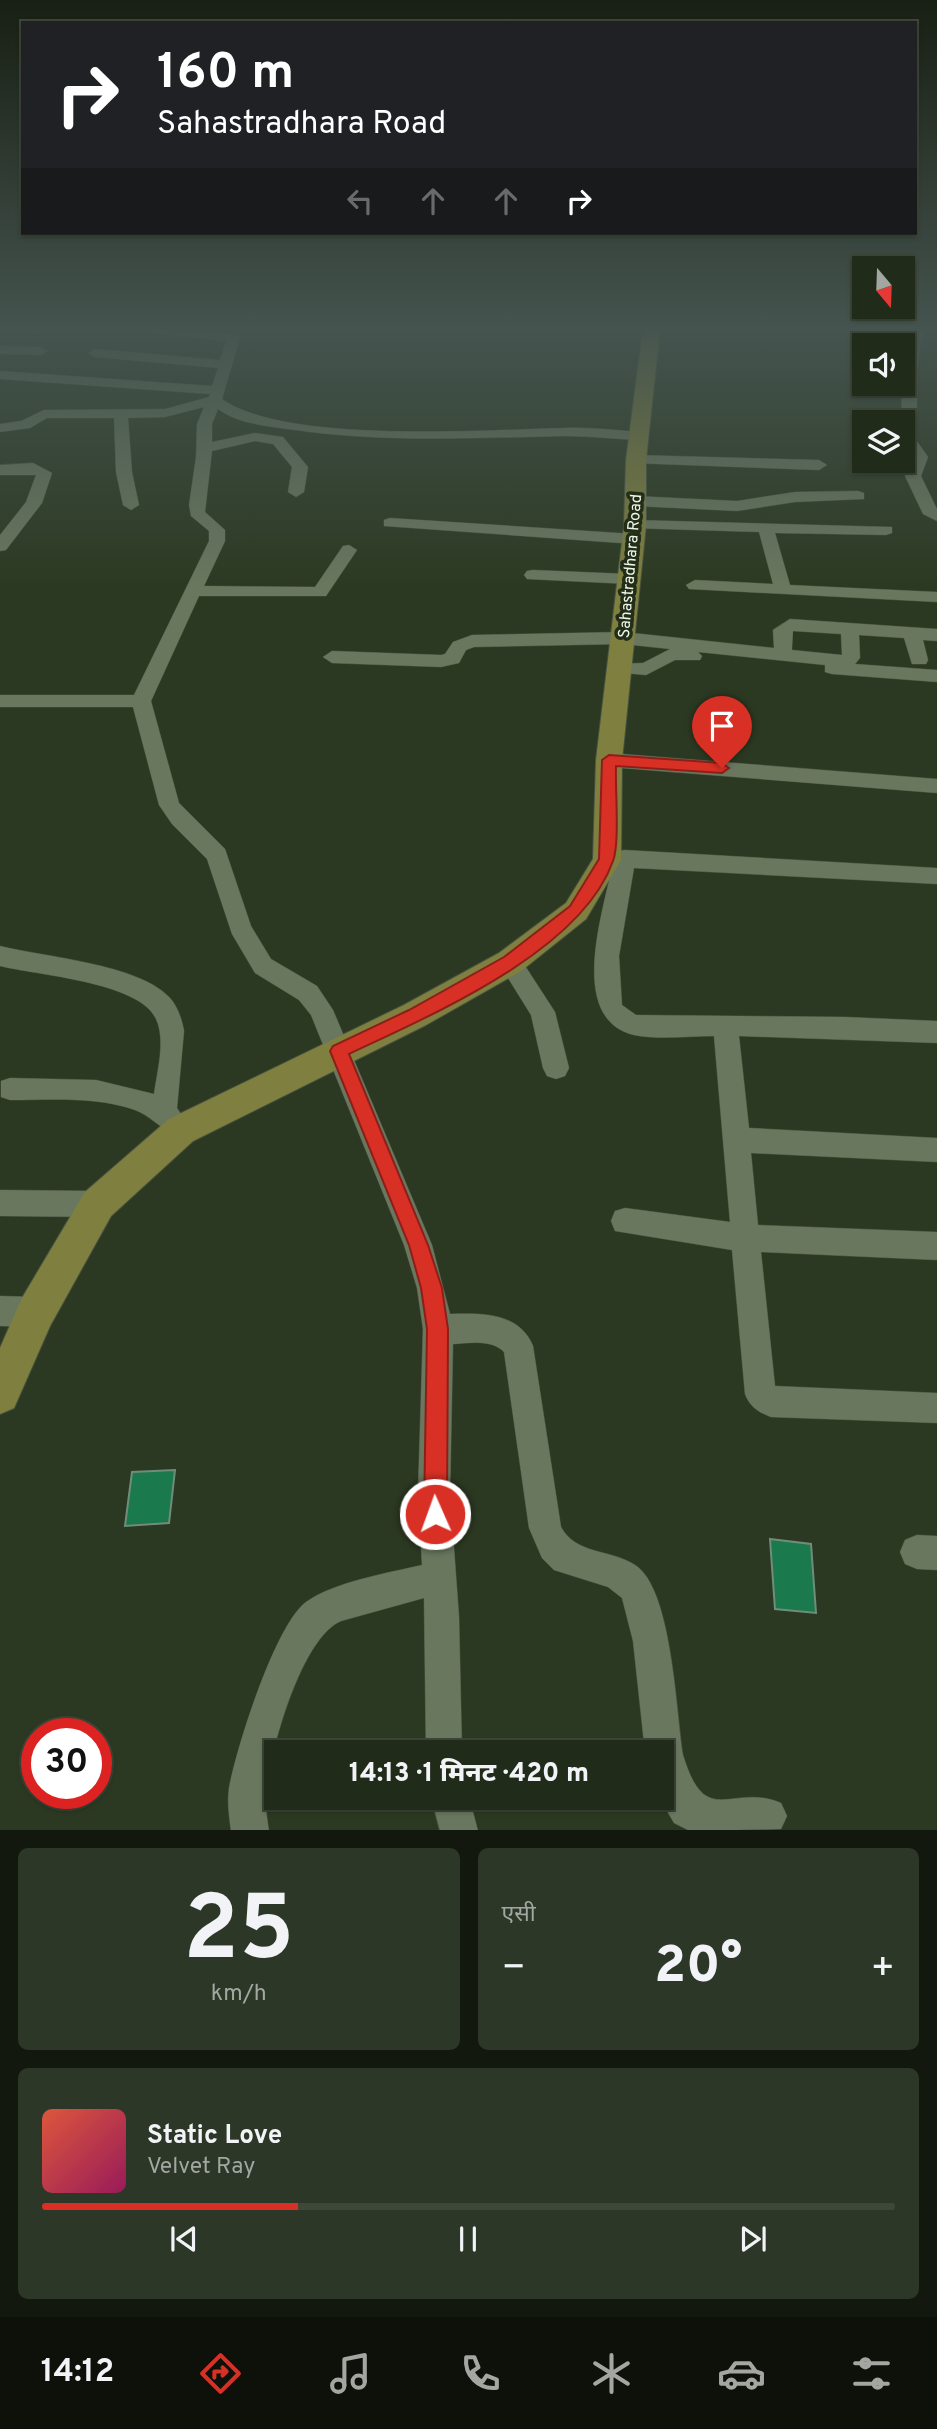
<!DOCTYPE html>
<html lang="hi">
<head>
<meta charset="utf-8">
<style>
  :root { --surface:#212b1a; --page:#2d3727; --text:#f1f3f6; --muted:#a2a7a2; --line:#3e4739; --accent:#d93025 }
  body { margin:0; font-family:Overpass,"Noto Sans Devanagari",sans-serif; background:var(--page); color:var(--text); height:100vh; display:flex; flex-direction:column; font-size:26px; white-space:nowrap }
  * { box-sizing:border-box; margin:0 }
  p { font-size:23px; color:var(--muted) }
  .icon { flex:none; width:38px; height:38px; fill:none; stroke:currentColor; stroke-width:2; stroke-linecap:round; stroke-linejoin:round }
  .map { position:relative; height:1830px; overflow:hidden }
  .details { display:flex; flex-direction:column; gap:18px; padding:18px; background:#12180e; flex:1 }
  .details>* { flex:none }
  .guide { position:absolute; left:21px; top:21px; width:896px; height:214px; border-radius:0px; box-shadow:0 2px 5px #0004,0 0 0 2px var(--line); background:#202124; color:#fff; overflow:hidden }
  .needle { width:46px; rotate:161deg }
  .fabs { position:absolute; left:852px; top:256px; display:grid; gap:14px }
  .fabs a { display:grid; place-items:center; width:63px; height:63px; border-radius:0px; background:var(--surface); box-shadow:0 2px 5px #0004,0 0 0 2px var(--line); font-size:35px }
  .speed { position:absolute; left:21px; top:1718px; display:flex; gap:14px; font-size:35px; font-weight:700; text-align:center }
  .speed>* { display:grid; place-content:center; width:91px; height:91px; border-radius:50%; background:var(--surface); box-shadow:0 2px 5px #0004,0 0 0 2px var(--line); line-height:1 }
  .speed .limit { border:10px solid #d22; background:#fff; color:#111 }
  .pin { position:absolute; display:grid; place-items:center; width:60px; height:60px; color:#fff; margin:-72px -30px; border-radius:50% 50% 50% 0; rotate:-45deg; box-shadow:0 0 7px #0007 }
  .pin .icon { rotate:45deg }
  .me { position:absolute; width:77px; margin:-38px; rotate:358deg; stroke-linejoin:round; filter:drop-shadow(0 0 5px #0008) }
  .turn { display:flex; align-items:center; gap:24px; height:147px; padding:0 21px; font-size:32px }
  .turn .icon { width:91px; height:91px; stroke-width:2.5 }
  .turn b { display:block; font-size:49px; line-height:60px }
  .lanes { display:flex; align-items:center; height:66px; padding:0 21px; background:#0003; justify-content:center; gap:35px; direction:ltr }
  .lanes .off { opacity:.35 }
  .big { font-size:52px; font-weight:800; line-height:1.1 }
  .details .card { flex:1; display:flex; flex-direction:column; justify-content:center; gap:10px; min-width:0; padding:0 24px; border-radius:10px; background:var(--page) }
  .details .dial { align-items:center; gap:0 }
  .dial b { font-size:91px; line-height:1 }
  .song { display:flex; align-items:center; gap:21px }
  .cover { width:84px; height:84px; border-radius:10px; background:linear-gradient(135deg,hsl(10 70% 55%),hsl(330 70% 35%)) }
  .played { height:7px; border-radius:4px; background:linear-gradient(90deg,var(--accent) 30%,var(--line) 30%) }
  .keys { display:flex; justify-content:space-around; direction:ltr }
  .heat { display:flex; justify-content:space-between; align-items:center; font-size:38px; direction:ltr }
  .details .tiles { flex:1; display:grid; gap:18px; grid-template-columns:1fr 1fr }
  .card:last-child { grid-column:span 2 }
  .trip { position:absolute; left:264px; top:1740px; width:410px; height:70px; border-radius:0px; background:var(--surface); box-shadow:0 2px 5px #0004,0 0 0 2px var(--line); font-weight:800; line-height:70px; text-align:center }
  .dock { display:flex; height:112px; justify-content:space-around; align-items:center; background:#0d110a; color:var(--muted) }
  .dock .icon { width:49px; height:49px }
  .dock .current { color:var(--accent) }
  .dock b { font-size:32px; color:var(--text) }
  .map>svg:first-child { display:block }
</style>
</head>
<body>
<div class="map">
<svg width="937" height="1831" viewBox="0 0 937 1831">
  <rect width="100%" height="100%" fill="#2c3922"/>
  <g fill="#1b794e" stroke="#708c7b" stroke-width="2">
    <path d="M175 1470 169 1523 125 1526 132 1472Z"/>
    <path d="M770 1539 811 1544 816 1613 775 1609Z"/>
  </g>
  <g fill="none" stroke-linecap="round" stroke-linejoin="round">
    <defs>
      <g id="minor">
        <path d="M17 329H48V330L42 334Z"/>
        <path d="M145 329H191L238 335 240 338 222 399C285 444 484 430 564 428 589 427 614 430 639 432L646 436 639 440C614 439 589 436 565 436 472 438 380 443 288 429 265 426 237 423 218 409L212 424V442L255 433 283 437 308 467 304 492 296 497 288 492 292 467 273 444 255 441 212 451 205 512 225 530V541L204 586 315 587 343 546 349 545 357 550 326 596H199L151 701 179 803 225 849 251 926 271 959 317 986 333 1010 432 1245 450 1314C482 1313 519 1312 533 1346L561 1527C576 1555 611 1549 635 1565 672 1588 676 1712 683 1755 706 1831 731 1782 781 1803L787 1816 781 1829 690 1831 674 1823 659 1797H662V1752H645L633 1641 622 1598 608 1587 554 1570 542 1558 529 1528 504 1352C492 1339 469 1343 453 1344L450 1493 459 1617 462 1752H426L424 1598 341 1621C301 1638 270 1751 266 1792 265 1805 267 1818 269 1831H231C229 1816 227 1802 229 1788 236 1749 275 1625 306 1602 334 1582 388 1573 422 1565L418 1493 423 1329 417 1288 404 1245 311 1015 299 1000 255 973 232 934 207 859 172 824 159 805 133 707H0V695H134L209 541V531L191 516 189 505 196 457 197 424 204 407 165 417 128 418 132 472 139 505 131 510 123 505 116 472 114 418H47L30 428 0 432V424L21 421 44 410 165 409 209 397 210 394 0 379V371L212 386 218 368 95 357 88 353 95 349 220 360 226 341 151 333Z"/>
        <path d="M628 329H658V330L652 334Z"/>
        <path d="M912 329H925C912 368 921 399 914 437L928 457 921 476 937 509V521L923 514 905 476 912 457 903 442 901 386 903 354Z"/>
        <path d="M0 346 41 347 48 351 41 355 0 354Z"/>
        <path d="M636 455 819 460 827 465 819 470 631 463V457Z"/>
        <path d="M33 463 52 473 42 503 6 550 0 551V535L26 502 36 475H0V465Z"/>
        <path d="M858 491 864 493V499L795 502 737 511 635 506 627 501 635 496 737 501 795 492Z"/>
        <path d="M390 518 634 534 642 539 634 544 384 526V520Z"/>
        <path d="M635 520 892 527V533L886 535 775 533 790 585 937 592V602L689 589 686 585 695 580 773 584 759 532 629 528V522Z"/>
        <path d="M533 570 629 574 638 579 629 584 527 579 524 575 527 571Z"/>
        <path d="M790 619 937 629V641L923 640 928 660 926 664H912L904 638 859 635 860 658 855 664 937 670V682L832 674 825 672V665L698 652 702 656 700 660H675L646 675 612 672 610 668 612 664 643 663 670 649 623 644 474 647 466 650 459 663 441 667 332 663 323 657 332 651 441 655 445 654 453 642 472 635 623 632 774 648 773 630ZM793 631 841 634 842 655 792 650Z"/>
        <path d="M609 753 937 779V793L609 767 599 760Z"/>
        <path d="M625 850 937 868V884L634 868 619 956 622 1005 636 1015 845 1017 937 1021V1043L739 1036 749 1128 937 1138V1162L751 1153 758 1225 937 1232V1260L761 1252 775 1386 937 1393V1423L771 1417C758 1412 750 1407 745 1394L732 1250 615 1231 611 1221 615 1211 625 1208 730 1222 714 1036C689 1036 658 1040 634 1035 567 1019 603 913 612 867L602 865 599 859 602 853Z"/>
        <path d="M0 946C44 957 138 964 169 997 177 1005 182 1019 184 1031L177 1108 185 1120 181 1128 172 1132C158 1127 149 1115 135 1110 96 1096 50 1100 10 1100L1 1097V1081L10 1078 96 1080 154 1094C157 1072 166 1040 156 1019 140 982 36 975 0 966Z"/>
        <path d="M510 952 518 955 555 1012 569 1068 565 1076 556 1079 547 1076 543 1068 531 1015 498 962 502 955Z"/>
        <path d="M0 1190 98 1191 108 1195 112 1204 108 1213 98 1217 0 1216Z"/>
        <path d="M0 1296 36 1297 46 1302 51 1312 46 1322 36 1327 0 1326Z"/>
        <path d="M917 1535 937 1536V1570L917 1569 905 1564 900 1552 905 1540Z"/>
        <path d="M431 1797H469L478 1831H440Z"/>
      </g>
      <path id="major" d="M643 329H660L646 460V525L622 760 621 860 586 919 521 971 426 1025 193 1141 111 1216 50 1326 14 1408 0 1414V1348L22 1298 85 1192 169 1119 404 1005 499 953 566 903 593 859 596 760 624 525 626 460Z"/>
    </defs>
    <use href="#minor" stroke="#495340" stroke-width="1"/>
    <use href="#major" stroke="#495340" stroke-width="2"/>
    <use href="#minor" fill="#69775f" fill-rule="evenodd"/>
    <use href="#major" fill="#7f8040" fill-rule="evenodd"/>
  </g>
  <linearGradient id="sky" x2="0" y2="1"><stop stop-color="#181f13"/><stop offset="0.56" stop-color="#45544f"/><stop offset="1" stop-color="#45544f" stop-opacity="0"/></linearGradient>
  <rect width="937" height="586" fill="url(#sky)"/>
  <path fill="#d93025" stroke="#8d1f18" stroke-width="2" d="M609 755 722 763 729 768 722 773 616 766C615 788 620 843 613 861 581 952 431 1015 349 1054L428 1245 442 1288 448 1329 447 1514 443 1522 435 1526 427 1522 424 1514 427 1329 421 1288 409 1245 330 1051 333 1046 409 1010 504 957 570 906 599 859 602 760Z"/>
  <g text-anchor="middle" stroke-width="7" stroke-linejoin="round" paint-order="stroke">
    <g font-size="16" fill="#eef6e8" stroke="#232e19">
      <text transform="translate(629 566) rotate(-85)" y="6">Sahastradhara Road</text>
    </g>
  </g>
</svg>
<div class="fabs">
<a><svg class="needle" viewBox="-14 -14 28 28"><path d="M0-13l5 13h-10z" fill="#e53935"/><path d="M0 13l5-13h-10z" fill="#a2a7a2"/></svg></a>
<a><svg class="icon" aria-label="sound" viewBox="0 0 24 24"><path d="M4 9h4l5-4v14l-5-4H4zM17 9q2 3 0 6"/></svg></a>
<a><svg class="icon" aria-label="layers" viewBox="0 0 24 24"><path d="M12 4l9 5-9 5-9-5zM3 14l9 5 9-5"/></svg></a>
</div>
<div class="speed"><div class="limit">30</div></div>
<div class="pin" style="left:722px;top:768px;background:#d93025"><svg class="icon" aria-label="arrive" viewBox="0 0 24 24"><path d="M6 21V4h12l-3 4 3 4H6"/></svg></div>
<svg class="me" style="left:435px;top:1514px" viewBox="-20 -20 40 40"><circle r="17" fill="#d93025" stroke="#fff" stroke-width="3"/><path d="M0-11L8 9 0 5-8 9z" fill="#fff"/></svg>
<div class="trip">14:13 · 1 मिनट · 420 m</div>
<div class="guide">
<div class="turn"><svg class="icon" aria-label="right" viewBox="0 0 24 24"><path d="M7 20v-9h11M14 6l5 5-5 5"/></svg><div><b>160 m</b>Sahastradhara Road</div></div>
<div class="lanes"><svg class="icon off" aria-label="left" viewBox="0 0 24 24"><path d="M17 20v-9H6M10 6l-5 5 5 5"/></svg><svg class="icon off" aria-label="ahead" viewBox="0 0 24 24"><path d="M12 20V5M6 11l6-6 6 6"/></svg><svg class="icon off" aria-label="ahead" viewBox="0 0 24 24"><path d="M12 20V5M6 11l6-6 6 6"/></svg><svg class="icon" aria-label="right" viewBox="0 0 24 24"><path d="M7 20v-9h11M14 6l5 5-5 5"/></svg></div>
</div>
</div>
<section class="details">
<div class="tiles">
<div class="card dial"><b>25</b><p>km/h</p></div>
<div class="card"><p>एसी</p>
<div class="heat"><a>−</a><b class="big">20°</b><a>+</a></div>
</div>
<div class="card">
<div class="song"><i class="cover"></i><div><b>Static Love</b><p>Velvet Ray</p></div></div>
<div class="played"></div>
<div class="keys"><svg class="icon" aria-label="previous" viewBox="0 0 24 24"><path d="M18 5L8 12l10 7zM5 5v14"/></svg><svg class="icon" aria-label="pause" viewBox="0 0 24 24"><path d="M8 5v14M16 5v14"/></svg><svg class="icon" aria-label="next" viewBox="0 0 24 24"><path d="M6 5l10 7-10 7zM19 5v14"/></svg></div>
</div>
</div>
</section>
<nav class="dock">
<b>14:12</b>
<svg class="icon current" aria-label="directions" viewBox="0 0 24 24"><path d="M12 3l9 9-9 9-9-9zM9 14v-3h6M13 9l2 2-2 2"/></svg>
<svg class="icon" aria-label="music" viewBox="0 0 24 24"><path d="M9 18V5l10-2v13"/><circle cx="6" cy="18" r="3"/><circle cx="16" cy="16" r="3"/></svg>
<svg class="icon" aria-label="phone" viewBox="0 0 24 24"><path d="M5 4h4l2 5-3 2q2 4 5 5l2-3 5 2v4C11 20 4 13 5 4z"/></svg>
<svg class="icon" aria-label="climate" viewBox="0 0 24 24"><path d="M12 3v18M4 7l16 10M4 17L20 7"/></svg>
<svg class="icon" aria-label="car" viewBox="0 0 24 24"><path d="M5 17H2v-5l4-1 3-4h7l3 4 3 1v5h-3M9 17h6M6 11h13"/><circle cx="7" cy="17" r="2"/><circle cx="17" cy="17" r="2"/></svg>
<svg class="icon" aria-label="filters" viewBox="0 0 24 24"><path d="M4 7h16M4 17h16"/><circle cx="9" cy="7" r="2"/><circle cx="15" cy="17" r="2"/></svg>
</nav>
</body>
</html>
